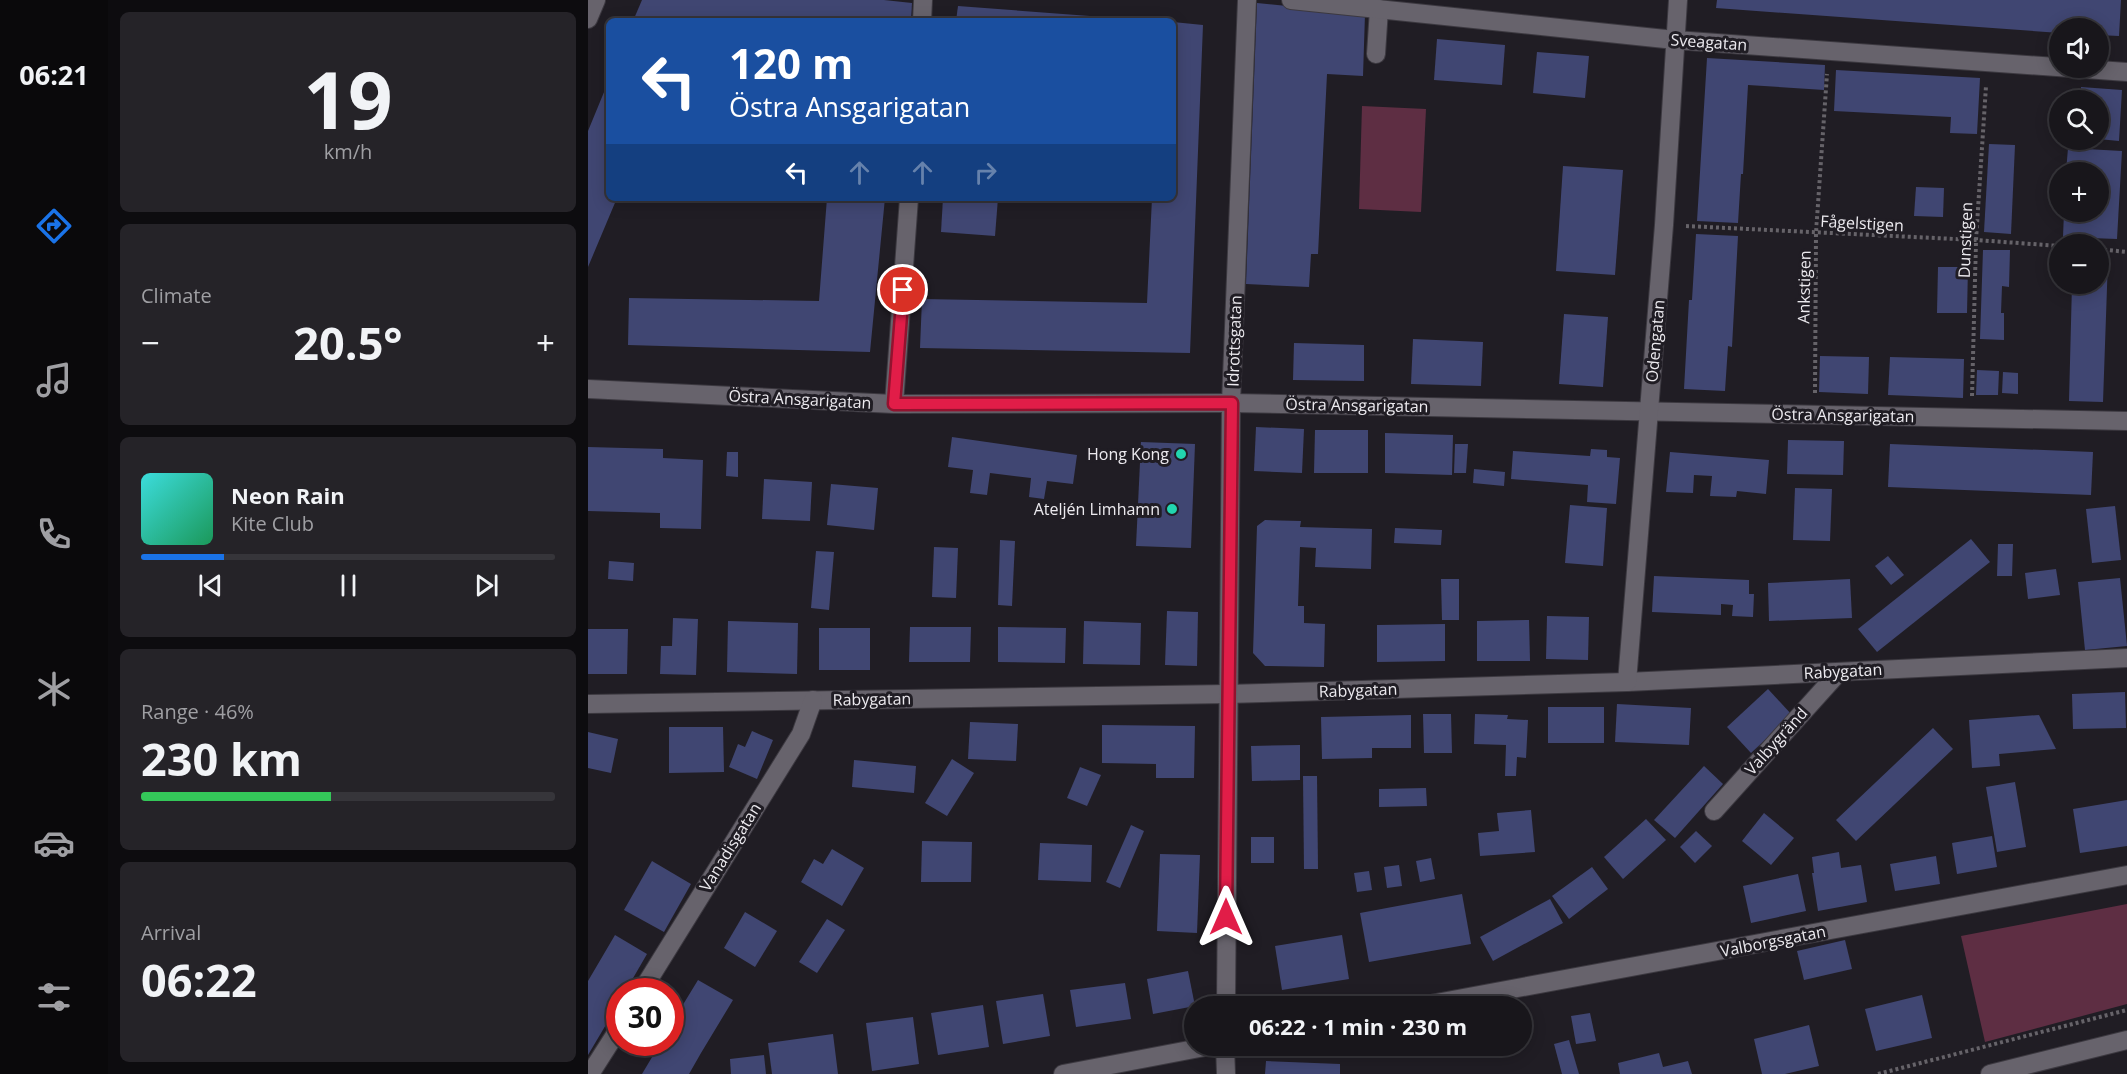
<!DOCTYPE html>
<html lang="en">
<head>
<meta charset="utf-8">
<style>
  :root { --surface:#18161b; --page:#252328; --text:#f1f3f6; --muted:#9f9fa3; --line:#36353a; --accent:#1a73e8 }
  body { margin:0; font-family:"Open Sans",sans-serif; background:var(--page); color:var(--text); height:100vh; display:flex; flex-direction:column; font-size:22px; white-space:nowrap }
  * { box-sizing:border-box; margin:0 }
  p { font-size:20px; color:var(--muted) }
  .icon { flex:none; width:33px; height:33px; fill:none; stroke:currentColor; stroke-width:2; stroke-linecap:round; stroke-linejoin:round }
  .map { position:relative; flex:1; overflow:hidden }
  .panel { display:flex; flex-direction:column; gap:12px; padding:12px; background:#0d0c0f; width:480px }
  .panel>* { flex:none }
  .hud { position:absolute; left:18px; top:18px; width:570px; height:183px; border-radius:9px; box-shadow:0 3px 15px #0003,0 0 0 2px var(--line); background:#1a4fa0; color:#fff; overflow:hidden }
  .fabs { position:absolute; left:1461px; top:18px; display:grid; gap:12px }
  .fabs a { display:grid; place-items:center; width:60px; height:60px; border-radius:50%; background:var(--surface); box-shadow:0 3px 15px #0003,0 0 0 2px var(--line); font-size:30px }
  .speed { position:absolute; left:18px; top:978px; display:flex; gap:12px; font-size:30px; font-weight:700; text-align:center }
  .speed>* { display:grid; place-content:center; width:78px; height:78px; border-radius:50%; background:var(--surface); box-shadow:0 3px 15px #0003,0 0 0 2px var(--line); line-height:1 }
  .speed .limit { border:9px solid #d22; background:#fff; color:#111 }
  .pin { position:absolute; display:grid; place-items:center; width:51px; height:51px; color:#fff; margin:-26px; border:3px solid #fff; border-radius:50%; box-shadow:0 2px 6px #0007 }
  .me { position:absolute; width:66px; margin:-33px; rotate:0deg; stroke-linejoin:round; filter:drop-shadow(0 0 4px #0008) }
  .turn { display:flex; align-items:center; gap:21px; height:126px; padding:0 24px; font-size:27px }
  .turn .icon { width:78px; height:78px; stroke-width:2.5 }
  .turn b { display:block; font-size:42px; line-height:51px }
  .lanes { display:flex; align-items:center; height:57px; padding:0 24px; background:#0003; justify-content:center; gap:30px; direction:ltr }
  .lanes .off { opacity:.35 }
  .big { font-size:45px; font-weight:700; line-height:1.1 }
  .panel .widget { flex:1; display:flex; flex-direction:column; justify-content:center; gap:9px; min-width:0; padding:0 21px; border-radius:9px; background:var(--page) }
  .panel .dial { align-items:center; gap:0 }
  .dial b { font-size:78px; line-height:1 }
  .song { display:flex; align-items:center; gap:18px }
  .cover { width:72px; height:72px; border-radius:9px; background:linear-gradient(135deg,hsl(180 70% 55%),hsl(150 70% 35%)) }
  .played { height:6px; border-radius:3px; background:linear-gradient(90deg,var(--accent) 20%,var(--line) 20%) }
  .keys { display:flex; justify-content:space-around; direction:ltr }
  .heat { display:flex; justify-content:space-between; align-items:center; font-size:33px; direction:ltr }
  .charge { height:9px; border-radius:4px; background:linear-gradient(90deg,#34c759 46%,var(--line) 0) }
  .trip { position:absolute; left:596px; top:996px; width:348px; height:60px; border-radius:30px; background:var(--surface); box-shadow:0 3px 15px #0003,0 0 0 2px var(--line); font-weight:700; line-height:60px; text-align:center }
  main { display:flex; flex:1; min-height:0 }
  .menu { display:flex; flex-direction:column; width:108px; justify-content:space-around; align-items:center; background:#0a090b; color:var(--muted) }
  .menu .icon { width:42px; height:42px }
  .menu .on { color:var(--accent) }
  .menu b { font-size:27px; color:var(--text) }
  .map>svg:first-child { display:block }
</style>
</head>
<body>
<main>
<nav class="menu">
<b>06:21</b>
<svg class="icon on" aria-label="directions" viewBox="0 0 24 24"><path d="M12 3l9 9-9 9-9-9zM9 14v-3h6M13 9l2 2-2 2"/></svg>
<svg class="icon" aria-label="music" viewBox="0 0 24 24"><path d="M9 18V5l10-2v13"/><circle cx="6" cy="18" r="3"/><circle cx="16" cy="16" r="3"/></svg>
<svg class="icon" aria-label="phone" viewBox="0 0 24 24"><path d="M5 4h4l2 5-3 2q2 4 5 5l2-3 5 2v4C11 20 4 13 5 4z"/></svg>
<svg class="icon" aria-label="climate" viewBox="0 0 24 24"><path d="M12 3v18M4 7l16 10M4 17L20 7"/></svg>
<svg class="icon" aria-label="car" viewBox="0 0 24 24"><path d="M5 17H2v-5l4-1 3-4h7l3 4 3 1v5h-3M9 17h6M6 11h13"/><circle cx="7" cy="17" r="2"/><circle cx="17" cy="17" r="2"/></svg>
<svg class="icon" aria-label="filters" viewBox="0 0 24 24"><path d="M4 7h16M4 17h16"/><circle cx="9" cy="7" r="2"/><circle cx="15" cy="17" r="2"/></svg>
</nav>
<section class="panel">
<div class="widget dial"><b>19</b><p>km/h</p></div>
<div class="widget"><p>Climate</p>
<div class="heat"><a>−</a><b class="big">20.5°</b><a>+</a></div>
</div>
<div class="widget">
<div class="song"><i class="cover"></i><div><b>Neon Rain</b><p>Kite Club</p></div></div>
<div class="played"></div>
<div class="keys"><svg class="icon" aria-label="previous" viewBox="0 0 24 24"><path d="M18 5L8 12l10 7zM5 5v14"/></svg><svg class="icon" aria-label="pause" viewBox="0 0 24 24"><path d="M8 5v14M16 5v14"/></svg><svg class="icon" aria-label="next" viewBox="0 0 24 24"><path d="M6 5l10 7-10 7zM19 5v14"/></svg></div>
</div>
<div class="widget"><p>Range · 46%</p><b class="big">230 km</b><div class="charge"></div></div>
<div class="widget"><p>Arrival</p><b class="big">06:22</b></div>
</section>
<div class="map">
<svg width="1539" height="1074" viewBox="0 0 1539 1074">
  <rect width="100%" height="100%" fill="#201d24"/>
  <g fill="#5e2e43">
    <path d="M774 106 838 109 833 212 771 209Z"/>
    <path d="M1539 904V1004L1397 1042 1373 936Z"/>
  </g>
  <g fill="#404672">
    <path d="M54 0H296L324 3 323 21H45Z"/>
    <path d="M1129 0H1533L1531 36 1510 35V28H1472V33L1128 8Z"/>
    <path d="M669 3 777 14 775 76 739 74 730 254H723L721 287 658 284Z"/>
    <path d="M370 6 542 19V21H368Z"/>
    <path d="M585 22 615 25 602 353 332 348 334 299 559 303 564 198H585Z"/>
    <path d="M849 39 917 45 914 85 846 80Z"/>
    <path d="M949 52 1001 56 997 98 945 93Z"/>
    <path d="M1119 58 1237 65 1236 90 1160 85 1155 174H1153L1150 223 1109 221Z"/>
    <path d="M1248 70 1392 78 1389 134 1362 133 1363 117 1246 111Z"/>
    <path d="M21 80V198H29L0 267V131Z"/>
    <path d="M1493 87 1534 90 1531 141 1510 139V100H1492Z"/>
    <path d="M1401 144 1427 145 1423 234 1396 232Z"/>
    <path d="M1480 148 1534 151 1529 239 1475 237 1476 212H1510V172H1478Z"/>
    <path d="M975 166 1035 170 1027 275 968 271Z"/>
    <path d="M1328 187 1356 188 1355 217 1326 216Z"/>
    <path d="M239 198H297L282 352 40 345 41 298 231 301Z"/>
    <path d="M355 198H410L407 236 353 232Z"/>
    <path d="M1108 234 1150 236 1144 347 1140 346 1137 391 1096 389 1101 300H1104Z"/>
    <path d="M1395 250H1422L1421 287 1414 286 1413 313H1416V340L1392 339Z"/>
    <path d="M1510 259H1520L1515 402 1481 401 1484 284H1510Z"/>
    <path d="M1350 267H1380L1379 313H1349Z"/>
    <path d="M976 314 1020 317 1015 387 971 384Z"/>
    <path d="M825 339 895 342 893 386 823 384Z"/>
    <path d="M706 343 776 345V381L705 380Z"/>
    <path d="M1232 356 1281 357 1280 394 1231 392Z"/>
    <path d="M1302 357 1376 359 1375 398 1300 395Z"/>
    <path d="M1389 370 1411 371 1410 395H1388Z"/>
    <path d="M1415 372 1430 373V394L1414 393Z"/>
    <path d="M668 427 716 429 714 473 666 471Z"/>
    <path d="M727 430H780V473H726Z"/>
    <path d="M797 433 865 435 864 475 797 473Z"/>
    <path d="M364 437 489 455 485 484 459 481 456 499 441 497 443 478 402 473 399 495 382 493 385 470 360 467Z"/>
    <path d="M1200 440 1256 441 1255 475 1199 474Z"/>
    <path d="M553 442 607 444 603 548 548 546Z"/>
    <path d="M867 444H880L878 473H866Z"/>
    <path d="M1302 444 1505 452 1503 495 1300 487Z"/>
    <path d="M0 447 75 449V458L115 460 113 529 72 528V513L0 511Z"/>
    <path d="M1003 449 1019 450V457L1032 458 1028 504 999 502 1000 485 923 479 925 451 1002 456Z"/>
    <path d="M139 452H150V477L138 476Z"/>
    <path d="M1082 452 1181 460 1178 494 1149 491 1148 497 1122 496 1124 476 1106 475 1105 493 1078 492Z"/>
    <path d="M886 469 917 472 916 486 885 483Z"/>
    <path d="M176 479 224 482 222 521 174 519Z"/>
    <path d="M243 484 290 488 286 530 239 525Z"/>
    <path d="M1207 488 1244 489 1242 541 1205 540Z"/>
    <path d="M982 505 1019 508 1015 566 977 563Z"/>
    <path d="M1527 506 1533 560 1504 563 1498 509Z"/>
    <path d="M677 520 713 521 712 527 784 529 783 569 727 567 728 548 712 547 710 606H716V623L737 624 736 667 677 666 665 653 669 526Z"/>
    <path d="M807 528 854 530 853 545 806 543Z"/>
    <path d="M1383 539 1402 562 1289 652 1270 629Z"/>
    <path d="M412 540 427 541 424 606 410 605Z"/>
    <path d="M1410 544H1425L1424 576H1409Z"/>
    <path d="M346 547 370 548 368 598 344 597Z"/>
    <path d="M228 551 246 552 241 610 223 608Z"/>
    <path d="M1300 556 1316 575 1303 585 1287 566Z"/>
    <path d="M21 561 46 563 45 581 20 579Z"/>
    <path d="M1468 569 1472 595 1440 599 1437 573Z"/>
    <path d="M1066 576 1161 580V594H1166L1165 617 1144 616 1145 605 1133 604V615L1064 612Z"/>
    <path d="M1532 578 1539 646 1497 650 1490 582Z"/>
    <path d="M853 579H871V620H854Z"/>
    <path d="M1262 579 1264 618 1181 621 1180 583Z"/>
    <path d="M579 611 610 612 609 666 577 665Z"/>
    <path d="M959 616 1001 617 1000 660 958 659Z"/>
    <path d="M85 618 110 619 108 675 72 674 73 646H84Z"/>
    <path d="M941 620 942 661H889V621Z"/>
    <path d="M140 621 210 623 209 674 139 672Z"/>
    <path d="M496 621 553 623 552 665 495 664Z"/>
    <path d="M857 624V661L789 662V625Z"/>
    <path d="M322 627H383L382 662H321Z"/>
    <path d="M410 627 478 628 477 663 410 662Z"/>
    <rect x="231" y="628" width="51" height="42"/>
    <path d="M0 629H40L39 674H0Z"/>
    <path d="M1180 689 1204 715 1163 753 1139 727Z"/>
    <path d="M1537 692 1538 728 1485 729 1484 694Z"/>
    <path d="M1029 704 1103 708 1101 745 1027 742Z"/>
    <rect x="960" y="707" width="56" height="36"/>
    <path d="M835 714H863L864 753H836Z"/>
    <path d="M887 714 920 715 919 719 940 720 938 758 929 757 928 776H917L918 745 886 744Z"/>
    <path d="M823 715V748H784V758L734 759 733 717Z"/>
    <path d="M1451 715 1468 749 1411 754 1412 766 1384 768 1381 720Z"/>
    <path d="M382 722 430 724 428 761 380 759Z"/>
    <path d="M514 725 607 726 606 778H568V764L514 763Z"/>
    <path d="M81 727H135L136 772 81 773Z"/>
    <path d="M1345 728 1365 749 1268 841 1248 820Z"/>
    <path d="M164 731 185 740 169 779 141 767 150 744 157 747Z"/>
    <path d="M0 732 30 739 23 773 0 768Z"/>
    <path d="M712 745V780L664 781 663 746Z"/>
    <path d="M364 759 386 773 359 816 337 803Z"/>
    <path d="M266 760 328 766 326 793 264 787Z"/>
    <path d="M1116 766 1135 784 1087 838 1066 820Z"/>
    <path d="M492 767 513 775 499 806 479 798Z"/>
    <path d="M715 776H729L730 869H716Z"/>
    <path d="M1427 782 1438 847 1409 852 1398 787Z"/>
    <path d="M838 788 839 806 791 807V789Z"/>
    <path d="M1539 800V846L1492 853 1485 809Z"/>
    <path d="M943 810 947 852 892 856 890 833 911 831 909 813Z"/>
    <path d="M1176 813 1206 838 1183 865 1154 841Z"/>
    <path d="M1058 819 1078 840 1035 879 1016 857Z"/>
    <path d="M543 825 556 831 532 888 518 882Z"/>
    <path d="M1108 831 1124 846 1107 863 1092 847Z"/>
    <path d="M1404 836 1409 867 1369 874 1364 843Z"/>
    <rect x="663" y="837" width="23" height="26"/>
    <path d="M334 841 384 842 383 882H333Z"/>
    <path d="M452 843 504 845 503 882 450 880Z"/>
    <path d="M244 849 276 868 254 906 213 882 226 859 235 864Z"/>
    <path d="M1251 852 1253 868 1273 865 1279 902 1230 911 1224 873H1226L1224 857Z"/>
    <path d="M572 854 612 855 609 933 569 931Z"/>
    <path d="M1348 856 1352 884 1307 891 1302 864Z"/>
    <path d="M843 858 847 879 832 882 828 861Z"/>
    <path d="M64 861 103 884 76 932 36 910Z"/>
    <path d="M811 865 814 886 799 888 796 867Z"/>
    <path d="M1004 867 1020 889 981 919 964 896Z"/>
    <path d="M781 871 784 890 769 892 766 873Z"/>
    <path d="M1210 874 1218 911 1163 923 1155 886Z"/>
    <path d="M874 894 883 944 781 962 772 913Z"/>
    <path d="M962 899 975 923 905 961 892 937Z"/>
    <path d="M157 912 189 931 167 967 136 948Z"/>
    <path d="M239 919 257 930 229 973 211 962Z"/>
    <path d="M27 935 59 954 37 992H32V1001L0 1055V981Z"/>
    <path d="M754 935 761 979 694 990 687 946Z"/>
    <path d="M1257 940 1264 969 1216 980 1209 951Z"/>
    <path d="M600 971 607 1006 565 1014 559 979Z"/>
    <path d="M110 980 145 1000 113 1053 101 1074H54L73 1042H82V1026Z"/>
    <path d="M537 983 543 1019 488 1027 482 990Z"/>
    <path d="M455 994 462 1036 415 1044 408 1001Z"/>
    <path d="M1334 995 1344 1038 1288 1051 1277 1009Z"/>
    <path d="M395 1005 401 1047 350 1055 343 1013Z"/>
    <path d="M1002 1013 1008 1041 988 1044 983 1016Z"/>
    <path d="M325 1017 331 1064 284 1071 278 1023Z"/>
    <path d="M1221 1025 1231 1066 1197 1074H1174L1166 1039Z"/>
    <path d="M245 1034 250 1074H184L180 1043Z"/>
    <path d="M981 1040 991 1074H974L966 1044Z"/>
    <path d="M1071 1053 1075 1067 1100 1061 1104 1074H1032L1030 1063Z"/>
    <path d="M176 1055 178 1074H143L142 1059Z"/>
    <path d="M678 1061 752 1064V1074H677Z"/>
  </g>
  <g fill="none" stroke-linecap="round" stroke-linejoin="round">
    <defs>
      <path id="service" d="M788 54 791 9"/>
      <g id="pedestrian">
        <path d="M643 403 1539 421"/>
        <path d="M1039 682 1539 658"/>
        <path d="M1126 811 1251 672"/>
      </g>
      <g id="minor">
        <path d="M703 0 1087 40 1539 72"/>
        <path d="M0 19 8 0"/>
        <path d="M334 21 335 0"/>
        <path d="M0 389 306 404 643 403"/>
        <path d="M306 404 321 198"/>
        <path d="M0 704 639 694 1039 682 1076 225 1090 0"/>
        <path d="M53 992 213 734 225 700"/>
        <path d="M638 1006 643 403 659 0"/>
        <path d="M832 1006 1539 875"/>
        <path d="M637 1046 638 1074"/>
        <path d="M2 1074 32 1027"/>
        <path d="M475 1074 622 1046"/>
      </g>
      <path id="secondary" d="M1402 1074 1539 1040"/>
    </defs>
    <use href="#service" stroke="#3c3940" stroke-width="20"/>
    <use href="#pedestrian" stroke="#3c3940" stroke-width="20"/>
    <use href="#minor" stroke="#3c3940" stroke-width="20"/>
    <use href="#secondary" stroke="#3c3940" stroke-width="20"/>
    <g stroke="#666369" stroke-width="4" stroke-dasharray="3 3" stroke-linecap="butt">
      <path d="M1098 226 1388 240 1472 246"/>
      <path d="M1510 249 1539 252"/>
      <path d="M1227 393 1228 233 1239 74"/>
      <path d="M1384 396 1388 240 1398 86"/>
      <path d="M1290 1074 1539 1010"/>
    </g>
    <use href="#service" stroke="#67636c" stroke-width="18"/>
    <use href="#pedestrian" stroke="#67636c" stroke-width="18"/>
    <use href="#minor" stroke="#67636c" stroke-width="18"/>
    <use href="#secondary" stroke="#67636c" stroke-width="18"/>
  </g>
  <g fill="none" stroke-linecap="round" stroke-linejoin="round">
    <defs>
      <path id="route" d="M315 290 306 404 644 403 638 917"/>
    </defs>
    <use href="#route" stroke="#92132f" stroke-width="15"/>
    <use href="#route" stroke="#e11d48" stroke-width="10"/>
  </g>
  <g fill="#22d5af" stroke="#201d24" stroke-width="2">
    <circle cx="593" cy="454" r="6"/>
    <circle cx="584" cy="509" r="6"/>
  </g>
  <g text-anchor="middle" stroke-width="6" stroke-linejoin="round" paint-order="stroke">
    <g font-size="16" fill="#eceaef" stroke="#201d24">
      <text transform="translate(1121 42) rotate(4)" y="6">Sveagatan</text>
      <text transform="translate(1274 223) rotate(3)" y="6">Fågelstigen</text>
      <text transform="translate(1377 240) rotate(-88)" y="6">Dunstigen</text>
      <text transform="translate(1216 287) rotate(-89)" y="6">Ankstigen</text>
      <text transform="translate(646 341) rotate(-88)" y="6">Idrottsgatan</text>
      <text transform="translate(1067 341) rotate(-85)" y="6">Odengatan</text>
      <text transform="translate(212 399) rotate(3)" y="6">Östra Ansgarigatan</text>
      <text transform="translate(769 405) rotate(1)" y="6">Östra Ansgarigatan</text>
      <text transform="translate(1255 415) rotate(1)" y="6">Östra Ansgarigatan</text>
      <text transform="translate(1255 671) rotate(-3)" y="6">Rabygatan</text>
      <text transform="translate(770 690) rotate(-2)" y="6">Rabygatan</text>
      <text transform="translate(284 699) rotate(-1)" y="6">Rabygatan</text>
      <text transform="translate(1188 741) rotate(-48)" y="6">Valbygränd</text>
      <text transform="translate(142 847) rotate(-58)" y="6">Vanadisgatan</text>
      <text transform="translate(1185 941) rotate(-11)" y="6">Valborgsgatan</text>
    </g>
    <g font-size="16" fill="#eceaef" stroke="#201d24" text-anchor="end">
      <text x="581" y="460">Hong Kong</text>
      <text x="572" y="515">Ateljén Limhamn</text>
    </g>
  </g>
</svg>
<div class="fabs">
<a><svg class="icon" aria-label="sound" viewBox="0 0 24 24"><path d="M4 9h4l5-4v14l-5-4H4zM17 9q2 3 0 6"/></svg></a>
<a><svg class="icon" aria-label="search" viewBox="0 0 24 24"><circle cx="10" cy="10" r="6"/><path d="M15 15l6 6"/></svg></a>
<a>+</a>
<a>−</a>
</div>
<div class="speed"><div class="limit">30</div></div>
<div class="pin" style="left:315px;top:290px;background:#d93025"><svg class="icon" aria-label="arrive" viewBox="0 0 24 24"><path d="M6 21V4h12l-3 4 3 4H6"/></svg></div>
<svg class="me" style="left:638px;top:917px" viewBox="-20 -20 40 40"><path d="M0-17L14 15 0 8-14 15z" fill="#e11d48" stroke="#fff" stroke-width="4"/></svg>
<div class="trip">06:22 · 1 min · 230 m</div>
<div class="hud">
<div class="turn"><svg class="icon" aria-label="left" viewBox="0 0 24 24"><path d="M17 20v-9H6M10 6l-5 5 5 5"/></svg><div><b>120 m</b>Östra Ansgarigatan</div></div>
<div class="lanes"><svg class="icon" aria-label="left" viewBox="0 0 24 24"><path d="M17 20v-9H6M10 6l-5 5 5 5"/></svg><svg class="icon off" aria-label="ahead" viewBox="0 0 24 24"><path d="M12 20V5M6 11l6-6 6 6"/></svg><svg class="icon off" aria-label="ahead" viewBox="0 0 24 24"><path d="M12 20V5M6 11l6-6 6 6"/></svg><svg class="icon off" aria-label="right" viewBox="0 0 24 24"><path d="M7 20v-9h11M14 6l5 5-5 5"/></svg></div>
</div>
</div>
</main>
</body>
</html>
